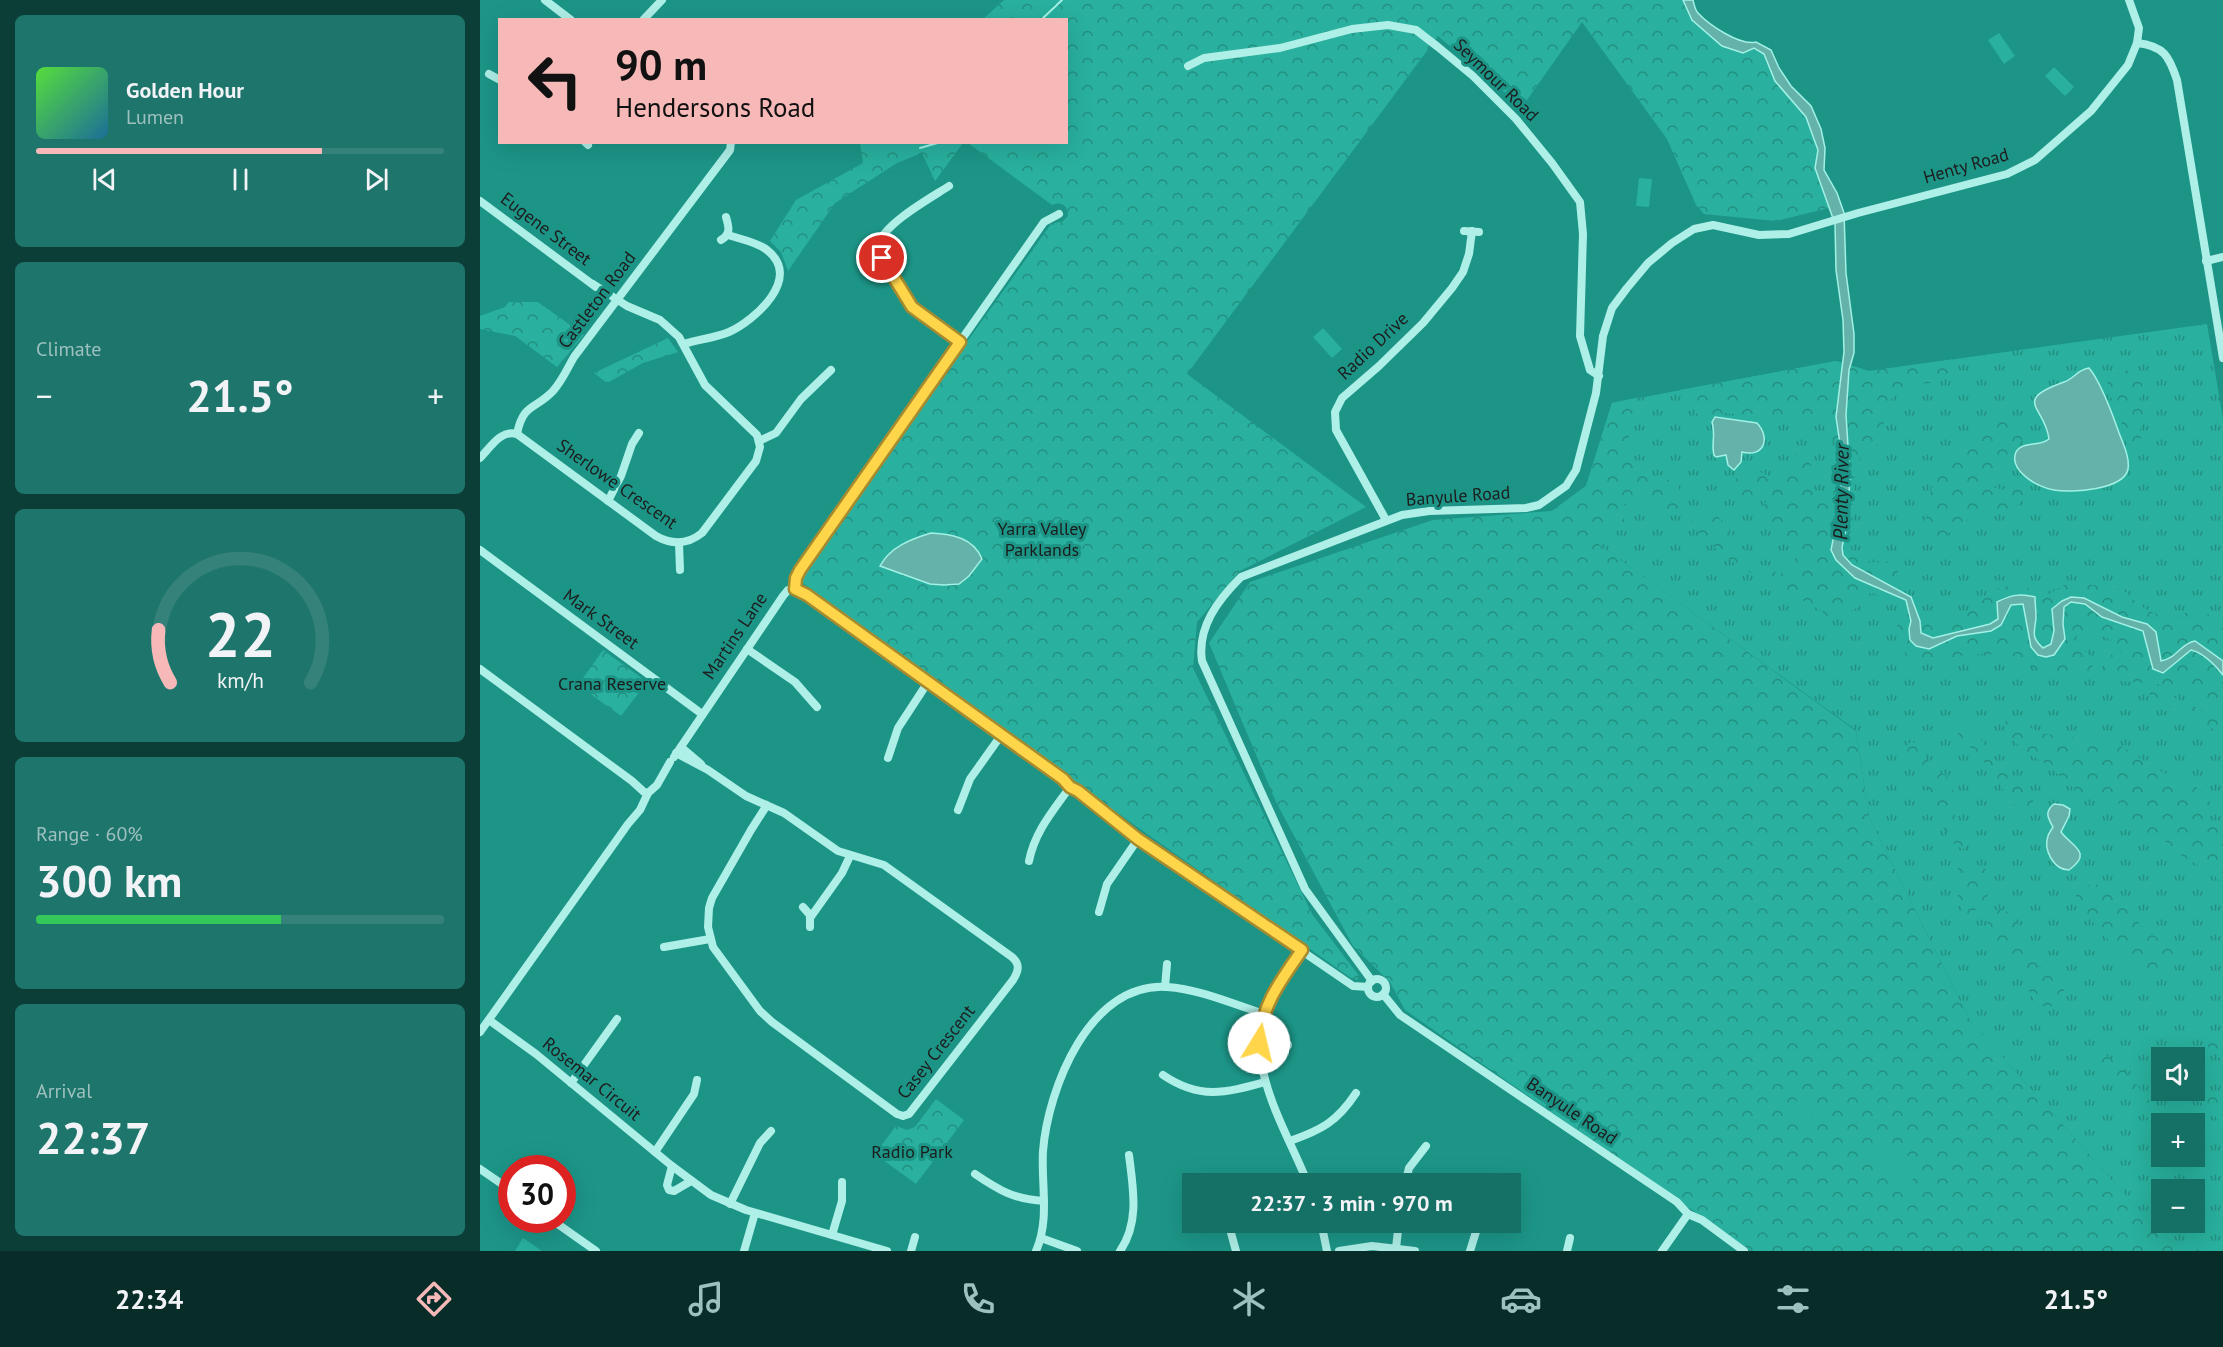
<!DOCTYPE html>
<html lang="en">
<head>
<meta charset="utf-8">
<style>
  :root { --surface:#157065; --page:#1e756b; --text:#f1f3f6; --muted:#9dc1bf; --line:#348279; --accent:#f7b9b8 }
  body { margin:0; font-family:"PT Sans",sans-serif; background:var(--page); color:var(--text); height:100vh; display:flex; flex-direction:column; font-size:22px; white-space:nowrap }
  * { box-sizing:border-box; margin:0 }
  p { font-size:20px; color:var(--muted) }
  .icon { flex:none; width:33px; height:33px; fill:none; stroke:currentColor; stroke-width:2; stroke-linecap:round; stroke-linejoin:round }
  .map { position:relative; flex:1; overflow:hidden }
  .panel { display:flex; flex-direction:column; gap:15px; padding:15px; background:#0c3e38; width:480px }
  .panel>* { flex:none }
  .guide { position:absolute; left:18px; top:18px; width:570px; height:126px; border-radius:0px; box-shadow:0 6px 24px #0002; background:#f7b9b8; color:#111; overflow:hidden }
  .tools { position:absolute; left:1671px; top:1047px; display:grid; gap:12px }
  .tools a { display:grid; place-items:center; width:54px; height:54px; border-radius:0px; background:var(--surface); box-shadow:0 6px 24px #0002; font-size:30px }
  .speed { position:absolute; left:18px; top:1155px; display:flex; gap:12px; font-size:30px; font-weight:700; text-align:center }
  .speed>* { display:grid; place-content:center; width:78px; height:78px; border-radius:50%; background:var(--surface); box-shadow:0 6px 24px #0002; line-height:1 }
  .speed .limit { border:9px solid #d22; background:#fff; color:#111 }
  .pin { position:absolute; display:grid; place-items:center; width:51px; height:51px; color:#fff; margin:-26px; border:3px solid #fff; border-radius:50%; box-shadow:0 2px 6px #0007 }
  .me { position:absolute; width:66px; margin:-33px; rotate:9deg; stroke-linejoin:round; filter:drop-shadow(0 0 4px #0008) }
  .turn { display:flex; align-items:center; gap:21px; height:126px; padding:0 18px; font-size:27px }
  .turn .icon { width:78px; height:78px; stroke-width:2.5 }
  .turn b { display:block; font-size:42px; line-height:51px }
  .big { font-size:45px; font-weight:600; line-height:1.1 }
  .panel .card { flex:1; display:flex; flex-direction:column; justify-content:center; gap:9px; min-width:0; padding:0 21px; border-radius:9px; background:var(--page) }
  .panel .dial { align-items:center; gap:0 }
  .dial svg { height:156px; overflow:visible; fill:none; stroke:var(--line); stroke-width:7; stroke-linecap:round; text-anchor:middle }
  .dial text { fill:var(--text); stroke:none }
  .song { display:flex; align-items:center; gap:18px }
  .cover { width:72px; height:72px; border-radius:9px; background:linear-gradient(135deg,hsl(110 70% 55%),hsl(200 70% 35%)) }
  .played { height:6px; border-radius:3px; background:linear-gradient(90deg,var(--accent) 70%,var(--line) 70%) }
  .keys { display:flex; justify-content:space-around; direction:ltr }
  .heat { display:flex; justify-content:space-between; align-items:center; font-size:33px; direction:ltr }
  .charge { height:9px; border-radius:4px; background:linear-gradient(90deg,#34c759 60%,var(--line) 0) }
  .trip { position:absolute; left:702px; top:1173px; width:339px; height:60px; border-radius:0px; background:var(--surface); box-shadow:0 6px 24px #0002; font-weight:600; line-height:60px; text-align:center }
  .tab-bar { display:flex; height:96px; justify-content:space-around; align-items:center; background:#082d28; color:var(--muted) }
  .tab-bar .icon { width:42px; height:42px }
  .tab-bar .active { color:var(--accent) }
  .tab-bar b { font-size:27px; color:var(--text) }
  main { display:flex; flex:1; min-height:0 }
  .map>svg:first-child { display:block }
</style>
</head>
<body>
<main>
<section class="panel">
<div class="card">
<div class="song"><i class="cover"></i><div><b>Golden Hour</b><p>Lumen</p></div></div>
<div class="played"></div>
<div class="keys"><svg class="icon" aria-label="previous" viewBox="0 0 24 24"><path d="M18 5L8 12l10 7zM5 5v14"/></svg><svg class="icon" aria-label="pause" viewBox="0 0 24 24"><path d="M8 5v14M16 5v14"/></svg><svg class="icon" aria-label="next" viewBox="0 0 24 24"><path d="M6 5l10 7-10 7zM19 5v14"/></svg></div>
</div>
<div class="card"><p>Climate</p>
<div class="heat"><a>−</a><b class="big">21.5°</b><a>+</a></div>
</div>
<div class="card dial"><svg viewBox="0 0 100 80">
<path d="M14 69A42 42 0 1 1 86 69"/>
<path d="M14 69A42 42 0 0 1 8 42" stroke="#f7b9b8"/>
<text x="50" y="56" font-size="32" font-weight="700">22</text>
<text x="50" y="72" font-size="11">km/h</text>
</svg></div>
<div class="card"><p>Range · 60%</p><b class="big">300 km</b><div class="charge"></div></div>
<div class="card"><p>Arrival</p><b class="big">22:37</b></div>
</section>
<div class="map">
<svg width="1743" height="1251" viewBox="0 0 1743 1251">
  <defs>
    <pattern id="grass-tufts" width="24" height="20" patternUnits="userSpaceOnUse" patternTransform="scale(1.5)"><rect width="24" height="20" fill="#29b09e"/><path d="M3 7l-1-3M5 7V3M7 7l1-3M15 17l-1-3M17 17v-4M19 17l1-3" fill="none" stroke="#238f80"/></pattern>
    <pattern id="forest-crowns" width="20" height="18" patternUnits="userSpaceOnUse" patternTransform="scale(1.5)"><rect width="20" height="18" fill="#29b09e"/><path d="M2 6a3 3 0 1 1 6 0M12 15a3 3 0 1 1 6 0" fill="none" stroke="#238f80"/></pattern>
  </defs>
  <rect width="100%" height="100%" fill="#1c9587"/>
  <path fill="url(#grass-tufts)" fill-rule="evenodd" d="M1727 324 1743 419V1251H1704L1669 1222 1489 1019 1389 817 1376 730 1072 511 1106 486 1132 403 1356 361 1389 371ZM1682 1058H1714V1090H1682ZM1682 1124H1714V1156H1682ZM1682 1190H1714V1222H1682Z"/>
  <g fill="url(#forest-crowns)">
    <path d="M524 0H1203L1242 46 1263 53 1274 48 1284 54 1286 62 1306 92 1326 117 1339 150 1335 168 1349 208 1296 221 1224 214 1216 205 1187 139 1102 22 1042 107 958 36 707 374 886 507 760 571 717 622 713 668 832 914 879 976 877 980 871 978 615 797 320 581 322 573 571 224 583 221 588 216C588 206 582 201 572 205L488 143 586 142V20L503 19Z"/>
    <path d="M380 143H483L455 181 442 153 417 163 355 203 308 271 301 252 290 241 316 200 383 163Z"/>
    <path d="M29 302H58L104 335 77 367 35 336 0 329V316L25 307Z"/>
    <path d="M188 338 198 352 163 363 127 383 114 373Z"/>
    <path d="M1476 359C1474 394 1436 376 1417 392 1399 408 1407 437 1395 448 1392 451 1385 452 1382 454L1375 467 1370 543C1376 567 1385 563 1407 561L1418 569 1416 586 1406 598 1392 593 1387 594 1377 608 1360 616 1349 618 1340 610C1294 584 1246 566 1212 525V520C1235 499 1247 528 1258 543 1262 548 1267 552 1271 557 1279 564 1290 569 1299 574 1319 570 1320 546 1304 535 1297 529 1284 530 1281 520 1279 514 1283 507 1286 502L1284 497 1264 498C1252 489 1253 480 1262 470L1280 472 1298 480 1302 478C1303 467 1306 461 1314 453 1348 459 1317 490 1348 506L1352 504C1354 493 1357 456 1355 445 1353 439 1348 433 1348 427 1347 421 1350 418 1348 413L1342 412 1314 422 1245 413C1236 414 1230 421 1223 422 1216 409 1205 404 1200 390L1356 361 1389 371Z"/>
    <path d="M1648 370 1655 371 1663 381 1659 402 1665 417 1660 428 1661 443 1659 449 1654 451C1640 442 1644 425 1639 411 1636 402 1623 392 1628 381 1630 374 1641 372 1648 370Z"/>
    <path d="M1160 397C1159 404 1154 409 1152 415 1145 438 1149 472 1177 478 1185 479 1193 479 1198 487 1202 493 1203 503 1206 510L1202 515C1182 518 1165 489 1142 506 1142 515 1146 522 1144 530 1127 529 1124 526 1117 543L1376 731 1389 817 1489 1019 1669 1222 1704 1251H1271L925 1010 910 982 873 946 796 802 729 643 770 582 953 520 1072 511 1106 486 1132 403Z"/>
    <path d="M1528 417 1541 419 1546 423C1549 445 1519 461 1510 479L1513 487 1525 490 1542 489 1546 493C1538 518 1501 510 1483 522 1475 527 1468 535 1460 540 1438 537 1445 525 1449 509 1451 502 1449 493 1452 486 1459 468 1492 430 1510 421 1515 418 1522 418 1528 417Z"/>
    <path d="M1591 583C1605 585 1629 585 1642 590 1648 593 1651 598 1656 602 1665 610 1682 618 1694 617 1702 616 1708 610 1715 608L1743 622V709L1713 687 1702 684 1695 689 1678 684 1640 681 1629 675 1624 662 1627 656 1641 652 1642 647C1628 637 1613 632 1596 636L1591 643 1594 650 1605 651 1613 659 1612 668C1594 684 1586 668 1567 675 1553 670 1542 656 1526 655 1512 654 1495 654 1480 656 1471 657 1462 661 1453 661 1426 661 1413 647 1418 621L1430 611H1444C1460 624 1480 620 1495 607 1502 601 1507 593 1516 589 1532 583 1551 587 1566 595 1575 592 1581 584 1591 583Z"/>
    <path d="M123 650 167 682 141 716 98 685Z"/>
    <path d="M1676 689 1743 720V735L1712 717 1673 699 1669 696 1670 691Z"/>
    <path d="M1534 719C1544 723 1556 733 1567 734 1590 738 1613 737 1636 745 1654 751 1667 765 1684 773 1702 781 1719 784 1730 801L1727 816 1729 822 1737 826 1743 833V879L1739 880 1731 873 1701 855 1685 841 1671 839 1660 835 1651 824 1647 815 1640 805 1632 799 1617 798 1598 792 1566 764 1547 752 1524 733 1526 720Z"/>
    <path d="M1485 722C1503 738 1513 760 1530 777 1539 786 1550 792 1555 805L1548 815C1529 806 1523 787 1511 771 1502 759 1490 747 1479 736L1476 729 1478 724Z"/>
    <path d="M1433 742C1443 748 1445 760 1454 768 1458 772 1465 774 1469 779 1478 792 1470 799 1473 811 1477 824 1495 835 1484 849 1464 845 1459 810 1451 794 1445 781 1437 769 1428 757L1427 751 1429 743Z"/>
    <path d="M1489 861 1509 871C1516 892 1503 905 1487 917 1482 911 1481 906 1479 899 1474 883 1470 868 1489 861Z"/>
    <path d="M1613 884C1648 890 1646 915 1669 933 1677 939 1689 940 1699 946L1698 952 1685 966 1680 977 1674 982 1666 980 1657 973 1597 903C1593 889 1602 887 1613 884Z"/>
    <path d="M1520 908C1545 919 1538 937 1551 955 1554 960 1558 966 1563 969 1571 976 1579 976 1583 986 1589 1001 1570 1012 1558 1004 1550 998 1549 988 1544 981 1533 962 1485 924 1520 908Z"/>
    <path d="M1725 1035H1729L1743 1049V1061L1725 1044Z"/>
    <path d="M1622 1054C1639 1057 1665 1096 1677 1110L1678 1116 1673 1120 1667 1117C1654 1103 1622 1075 1618 1058Z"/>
    <path d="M1716 1081 1727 1087 1743 1106V1125L1717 1098 1713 1091Z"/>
    <path d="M456 1099 484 1120 436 1184 395 1154 416 1126 427 1130 435 1127Z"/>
  </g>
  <g fill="#29b09e">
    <path d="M1519 33 1535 56 1524 64 1508 40Z"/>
    <path d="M1574 67 1594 87 1585 96 1565 76Z"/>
    <path d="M1159 178 1172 179 1169 207 1156 206Z"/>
    <path d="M843 328 862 349 852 358 833 337Z"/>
    <circle cx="1321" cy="1112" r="12"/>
    <path d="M1405 1137 1443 1168 1425 1188 1388 1158Z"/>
    <path d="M43 1238 62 1251H35Z"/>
  </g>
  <g fill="#64b2a9" stroke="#a2f1e6" stroke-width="1.5">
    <path d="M1203 0H1213C1214 4 1215 10 1218 13 1229 25 1260 46 1276 42L1291 50 1299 68 1311 86 1331 106 1341 129 1345 148 1344 170 1357 193 1364 213 1366 273 1374 334V353L1369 370 1366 415 1370 477 1367 525 1362 547 1363 555 1372 565 1431 597 1440 621 1441 633 1453 638 1510 624 1518 619 1517 602C1531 595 1540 593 1555 597 1555 603 1556 610 1556 617 1555 633 1550 636 1563 648L1571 644 1574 631 1572 609 1582 601 1591 597 1604 598 1642 617 1667 624 1676 632 1681 661C1696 659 1701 643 1715 641L1743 661V675C1735 665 1724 653 1711 650L1683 673 1673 669 1663 631 1622 617 1605 604 1591 602 1584 607 1583 624 1585 639 1574 655 1566 657 1558 655 1551 647 1543 604 1531 605 1521 625 1511 631 1477 636 1449 649 1436 646 1430 640 1429 629 1431 621 1426 600 1375 578 1356 560 1351 550 1361 500 1360 444 1356 417 1364 352 1363 320 1356 270 1355 224 1335 168 1338 150 1326 117 1295 81 1284 54 1274 48 1263 53 1242 46 1212 20Z"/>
    <path d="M1609 368C1620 381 1632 413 1638 430 1642 442 1650 456 1648 469 1644 490 1591 493 1574 490 1559 488 1528 471 1536 452 1542 441 1560 447 1569 439 1565 406 1531 401 1584 382 1594 379 1598 369 1609 368Z"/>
    <path d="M1235 417 1277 423C1291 438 1284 458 1262 452L1261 462 1254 470 1248 465 1246 455 1236 457 1234 455C1231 443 1236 437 1232 422Z"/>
    <path d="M451 533C472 534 494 538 502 559L489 576 479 584 464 585 450 584 400 566C410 547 431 539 451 533Z"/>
    <path d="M1574 804 1583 805 1590 809 1589 816 1581 832C1591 846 1614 852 1589 870 1574 870 1563 850 1568 836 1569 833 1571 830 1573 827 1568 818 1564 812 1574 804Z"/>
  </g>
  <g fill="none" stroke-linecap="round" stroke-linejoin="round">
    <g stroke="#a2f1e6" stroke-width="2">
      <path d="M534 20H543"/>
      <path d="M546 20H556"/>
      <path d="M561 20 582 0"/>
      <path d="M440 148 461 142"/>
    </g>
    <g stroke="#aeefe7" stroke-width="8">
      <path d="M65 0 91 20"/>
      <path d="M163 20 182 0"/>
      <path d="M1657 43C1684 46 1689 56 1697 80L1743 358"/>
      <path d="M708 66 724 58 800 48 872 29 908 25 936 30 958 47 993 76 1036 119 1072 163 1100 202 1103 234 1100 336 1110 370 1119 376"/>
      <path d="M9 74 20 80"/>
      <path d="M105 142 108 145"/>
      <path d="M469 186C449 199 405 223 397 246L432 307 480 342"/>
      <path d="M0 201 116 287"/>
      <path d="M984 231 999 232"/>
      <path d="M241 240C251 234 249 227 246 217"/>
      <path d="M1726 261 1743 257"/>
      <path d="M204 344C219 339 235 338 249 332 275 320 323 278 287 250 277 242 260 239 248 235"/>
      <path d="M37 434C43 403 55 410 73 391 82 381 87 369 94 357L250 150 251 142"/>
      <path d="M279 441 296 433 321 399 351 370"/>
      <path d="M0 458C10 448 21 429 37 434L176 536C192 545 207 545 222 533L276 461 280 447 277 435 225 385 199 337 180 320 147 306 113 284"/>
      <path d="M128 501 141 476 152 444 159 433"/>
      <path d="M906 520 856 430 855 412 862 398 899 366 943 323 972 288 983 272 989 254 992 231"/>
      <path d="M199 543 200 570"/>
      <path d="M0 550 222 714"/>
      <path d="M315 589 327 595 583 779 590 787 598 791 658 839 873 986 888 987"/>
      <path d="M315 589 316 578 320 570 564 222 579 214"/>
      <path d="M267 649 315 682 337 707"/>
      <path d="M0 669 152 781 164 792 168 793"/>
      <path d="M201 747 221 764"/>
      <path d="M196 753 228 770 266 796 304 813 358 851 404 865 532 957C540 964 539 970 533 980L429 1114 423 1116 417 1114 292 1022 280 1011 233 947 228 927 229 908 232 898 271 830 287 805"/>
      <path d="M194 757 303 596 308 590 315 589"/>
      <path d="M408 758 418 728 448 682"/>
      <path d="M478 810 490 779 522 734"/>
      <path d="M549 861C555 831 573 811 590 787"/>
      <path d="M323 907 330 915V927"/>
      <path d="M619 912 627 884 658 839"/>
      <path d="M330 918 362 873 370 856"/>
      <path d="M184 947 230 939"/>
      <path d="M822 950C810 967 795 985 787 1004 763 1066 806 1128 828 1184"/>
      <circle cx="897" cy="988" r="9"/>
      <path d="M892 981 825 889 722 661C717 627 738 600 761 577L922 515 949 511 1046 508 1059 505 1086 486 1096 470 1116 393 1123 336 1132 308 1147 288 1168 263 1192 243 1214 229 1233 225 1279 235 1309 234 1378 213 1527 174 1555 160 1611 111 1648 65 1657 43 1659 28 1649 0"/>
      <path d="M685 987 687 964"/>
      <path d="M903 994 920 1015 1197 1202 1208 1214 1222 1220 1264 1251"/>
      <path d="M9 1020 56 1054 192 1166 231 1195 266 1210 407 1251"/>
      <path d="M0 1032 148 824 160 810 168 793 177 785 190 762"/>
      <path d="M779 1043 808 1045"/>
      <path d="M683 1075C720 1100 745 1093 785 1082"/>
      <path d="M91 1083 137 1019"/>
      <path d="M810 1141C841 1130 857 1122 876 1093"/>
      <path d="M175 1152 214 1094 217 1080"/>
      <path d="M192 1166 187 1185 189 1190 194 1191 211 1181"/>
      <path d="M0 1169 32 1191"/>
      <path d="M495 1174C520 1191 534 1199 564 1201"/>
      <path d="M925 1184 929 1168 946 1146"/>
      <path d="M250 1204 280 1143 291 1131"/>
      <path d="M72 1220 116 1251"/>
      <path d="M748 1222 756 1251"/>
      <path d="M841 1222 847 1251"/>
      <path d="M352 1235 362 1201V1182"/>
      <path d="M561 1238 597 1251"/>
      <path d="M916 1248 919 1222"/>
      <path d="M264 1251 275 1213"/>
      <path d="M431 1251 435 1237"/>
      <path d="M556 1251C570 1219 561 1185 563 1151 568 1089 609 982 687 987 719 989 753 1004 784 1014"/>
      <path d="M640 1251C660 1222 653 1188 649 1155"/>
      <path d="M859 1251 892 1246 935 1251"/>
      <path d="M990 1251 999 1222"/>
      <path d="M1087 1251 1090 1238"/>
      <path d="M1182 1251 1208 1214"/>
    </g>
  </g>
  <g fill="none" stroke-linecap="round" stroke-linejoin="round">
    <defs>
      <path id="route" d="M402 258 432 307 480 342 320 570 316 578 315 589 327 595 583 779 590 787 598 791 658 839 822 950C801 980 781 1006 779 1043"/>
    </defs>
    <use href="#route" stroke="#a68a30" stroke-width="15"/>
    <use href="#route" stroke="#ffd54a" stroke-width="10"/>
  </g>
  <g text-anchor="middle" stroke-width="6" stroke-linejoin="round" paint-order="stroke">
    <g font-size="18" fill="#1d1d1d" stroke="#1c9587">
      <text transform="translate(1016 80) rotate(44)" y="6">Seymour Road</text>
      <text transform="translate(1486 166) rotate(-16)" y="6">Henty Road</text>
      <text transform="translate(66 229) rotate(37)" y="6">Eugene Street</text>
      <text transform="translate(117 300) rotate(-53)" y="6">Castleton Road</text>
      <text transform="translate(893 346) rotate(-43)" y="6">Radio Drive</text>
      <text transform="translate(137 484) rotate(35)" y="6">Sherlowe Crescent</text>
      <text transform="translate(978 496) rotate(-4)" y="6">Banyule Road</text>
      <text transform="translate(121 619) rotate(36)" y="6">Mark Street</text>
      <text transform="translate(255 636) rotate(-56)" y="6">Martins Lane</text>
      <text transform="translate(456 1052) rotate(-52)" y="6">Casey Crescent</text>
      <text transform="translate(112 1079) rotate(39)" y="6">Rosemar Circuit</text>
      <text transform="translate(1092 1111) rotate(34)" y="6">Banyule Road</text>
    </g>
    <g font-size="18" fill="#1b1d1c" stroke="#1c9587">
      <text x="562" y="535">Yarra Valley<tspan x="562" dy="21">Parklands</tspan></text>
      <text x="132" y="690">Crana Reserve</text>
      <text x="432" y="1158">Radio Park</text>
    </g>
    <g font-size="20" font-style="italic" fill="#1a1c1c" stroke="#1c9587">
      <text transform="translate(1361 492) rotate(-89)" y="7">Plenty River</text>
    </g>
  </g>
</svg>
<div class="tools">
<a><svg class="icon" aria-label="sound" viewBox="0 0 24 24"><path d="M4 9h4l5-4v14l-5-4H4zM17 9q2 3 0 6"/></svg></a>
<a>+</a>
<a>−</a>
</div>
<div class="speed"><div class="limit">30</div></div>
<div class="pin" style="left:402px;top:258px;background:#d93025"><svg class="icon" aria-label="arrive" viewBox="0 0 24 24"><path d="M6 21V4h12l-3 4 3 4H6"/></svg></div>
<svg class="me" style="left:779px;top:1043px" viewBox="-20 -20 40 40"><circle r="19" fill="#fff"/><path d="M0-13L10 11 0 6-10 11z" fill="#ffd54a"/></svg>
<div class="trip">22:37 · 3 min · 970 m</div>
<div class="guide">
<div class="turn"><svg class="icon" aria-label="left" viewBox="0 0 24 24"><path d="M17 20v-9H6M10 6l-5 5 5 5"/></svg><div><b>90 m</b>Hendersons Road</div></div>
</div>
</div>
</main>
<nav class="tab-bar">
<b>22:34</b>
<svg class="icon active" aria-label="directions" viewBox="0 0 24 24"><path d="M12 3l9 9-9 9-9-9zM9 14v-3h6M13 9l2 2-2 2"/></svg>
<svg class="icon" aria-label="music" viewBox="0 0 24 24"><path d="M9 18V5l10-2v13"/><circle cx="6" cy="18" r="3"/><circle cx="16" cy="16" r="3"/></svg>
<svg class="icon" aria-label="phone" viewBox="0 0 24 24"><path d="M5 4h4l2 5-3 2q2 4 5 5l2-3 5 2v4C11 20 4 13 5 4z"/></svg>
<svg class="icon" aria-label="climate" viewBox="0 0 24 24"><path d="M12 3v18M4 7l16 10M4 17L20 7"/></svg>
<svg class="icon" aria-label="car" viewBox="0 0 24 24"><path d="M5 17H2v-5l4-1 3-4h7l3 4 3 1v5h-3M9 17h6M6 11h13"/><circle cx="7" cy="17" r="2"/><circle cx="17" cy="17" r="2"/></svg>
<svg class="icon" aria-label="filters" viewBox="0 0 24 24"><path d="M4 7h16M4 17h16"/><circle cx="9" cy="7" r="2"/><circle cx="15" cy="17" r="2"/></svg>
<b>21.5°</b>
</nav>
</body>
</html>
